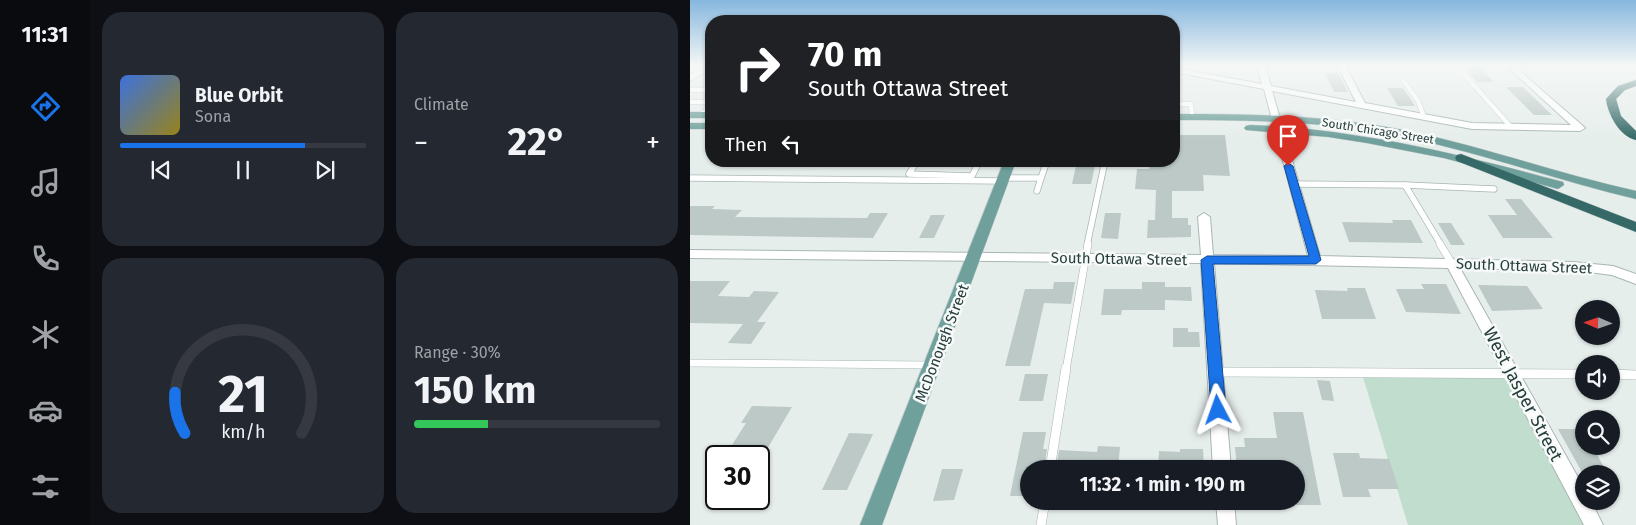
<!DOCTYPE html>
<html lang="en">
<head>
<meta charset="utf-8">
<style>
  :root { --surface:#171b24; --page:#242831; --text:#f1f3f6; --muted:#9ea1a6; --line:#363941; --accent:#1a73e8 }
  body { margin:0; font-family:"Fira Sans",sans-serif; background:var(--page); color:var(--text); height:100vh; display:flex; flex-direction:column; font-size:19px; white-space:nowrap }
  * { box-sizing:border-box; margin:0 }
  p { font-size:16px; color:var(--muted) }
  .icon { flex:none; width:28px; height:28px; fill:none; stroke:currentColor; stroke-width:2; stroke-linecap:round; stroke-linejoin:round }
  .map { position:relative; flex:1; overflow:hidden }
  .sheet { display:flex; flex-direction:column; gap:12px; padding:12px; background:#0d0f14; width:600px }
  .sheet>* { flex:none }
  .hud { position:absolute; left:15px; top:15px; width:475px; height:152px; border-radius:20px; box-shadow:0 1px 4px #0004; background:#202124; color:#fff; overflow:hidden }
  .needle { width:32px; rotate:272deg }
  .fabs { position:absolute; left:885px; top:300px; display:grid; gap:10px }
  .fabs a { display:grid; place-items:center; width:45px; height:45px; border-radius:50%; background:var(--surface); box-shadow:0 1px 4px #0004; font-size:25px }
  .speed { position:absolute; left:15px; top:445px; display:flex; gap:10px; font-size:25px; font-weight:700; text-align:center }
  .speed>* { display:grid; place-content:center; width:65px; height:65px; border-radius:50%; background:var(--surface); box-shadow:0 1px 4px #0004; line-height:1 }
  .speed .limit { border:2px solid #111; border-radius:8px; background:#fff; color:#111 }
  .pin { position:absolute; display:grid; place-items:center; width:42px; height:42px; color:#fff; margin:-51px -21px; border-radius:50% 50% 50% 0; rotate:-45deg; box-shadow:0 0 5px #0007 }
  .pin .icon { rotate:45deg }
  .me { position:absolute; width:55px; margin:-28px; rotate:356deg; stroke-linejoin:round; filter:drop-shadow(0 0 4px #0008) }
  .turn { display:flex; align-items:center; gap:18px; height:105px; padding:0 20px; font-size:22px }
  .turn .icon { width:65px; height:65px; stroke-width:2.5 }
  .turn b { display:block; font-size:35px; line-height:42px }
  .then { display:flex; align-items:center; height:48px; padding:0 20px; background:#0003; gap:10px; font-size:19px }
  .big { font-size:38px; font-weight:700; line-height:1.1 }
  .sheet .card { flex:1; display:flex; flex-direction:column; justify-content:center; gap:8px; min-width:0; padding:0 18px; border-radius:20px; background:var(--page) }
  .sheet .dial { align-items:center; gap:0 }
  .dial svg { height:130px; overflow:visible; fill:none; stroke:var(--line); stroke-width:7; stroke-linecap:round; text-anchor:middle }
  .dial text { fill:var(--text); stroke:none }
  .song { display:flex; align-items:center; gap:15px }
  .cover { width:60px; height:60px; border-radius:8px; background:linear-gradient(135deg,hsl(220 70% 55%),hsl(50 70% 35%)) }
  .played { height:5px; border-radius:2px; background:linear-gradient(90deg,var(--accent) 75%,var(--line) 75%) }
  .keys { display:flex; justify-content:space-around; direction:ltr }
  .heat { display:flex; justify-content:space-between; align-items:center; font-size:28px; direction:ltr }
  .charge { height:8px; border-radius:4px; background:linear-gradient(90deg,#34c759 30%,var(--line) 0) }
  .sheet .tiles { flex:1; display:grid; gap:12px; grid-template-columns:repeat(2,1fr) }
  .trip { position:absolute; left:330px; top:460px; width:285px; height:50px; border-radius:25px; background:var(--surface); box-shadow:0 1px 4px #0004; font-weight:700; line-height:50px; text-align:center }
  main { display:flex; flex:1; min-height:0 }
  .tabs { display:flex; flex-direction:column; width:90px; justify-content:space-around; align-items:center; background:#090b0e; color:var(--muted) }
  .tabs .icon { width:35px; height:35px }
  .tabs .current { color:var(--accent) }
  .tabs b { font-size:22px; color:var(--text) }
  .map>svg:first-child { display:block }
</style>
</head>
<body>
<main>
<nav class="tabs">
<b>11:31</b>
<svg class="icon current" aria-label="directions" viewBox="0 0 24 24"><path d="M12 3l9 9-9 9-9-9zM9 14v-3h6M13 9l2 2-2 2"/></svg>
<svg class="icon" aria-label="music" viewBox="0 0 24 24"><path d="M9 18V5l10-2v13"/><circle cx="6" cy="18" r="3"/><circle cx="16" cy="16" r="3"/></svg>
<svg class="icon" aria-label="phone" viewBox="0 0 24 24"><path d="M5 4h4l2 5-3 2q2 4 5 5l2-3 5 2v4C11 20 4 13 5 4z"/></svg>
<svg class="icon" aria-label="climate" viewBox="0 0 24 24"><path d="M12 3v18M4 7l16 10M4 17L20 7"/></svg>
<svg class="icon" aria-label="car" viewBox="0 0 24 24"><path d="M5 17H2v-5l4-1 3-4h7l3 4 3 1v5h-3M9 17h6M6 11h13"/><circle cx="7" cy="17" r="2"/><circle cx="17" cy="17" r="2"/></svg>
<svg class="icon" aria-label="filters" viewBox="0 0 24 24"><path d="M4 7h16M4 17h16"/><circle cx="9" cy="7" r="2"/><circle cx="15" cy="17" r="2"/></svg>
</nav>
<section class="sheet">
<div class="tiles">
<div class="card">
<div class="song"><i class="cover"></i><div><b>Blue Orbit</b><p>Sona</p></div></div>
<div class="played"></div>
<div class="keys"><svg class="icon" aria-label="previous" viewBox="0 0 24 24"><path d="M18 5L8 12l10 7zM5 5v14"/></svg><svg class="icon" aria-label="pause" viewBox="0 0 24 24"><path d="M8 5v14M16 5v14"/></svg><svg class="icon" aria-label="next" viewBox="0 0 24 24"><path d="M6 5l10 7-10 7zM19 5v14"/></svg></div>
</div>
<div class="card"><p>Climate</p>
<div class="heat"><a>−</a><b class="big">22°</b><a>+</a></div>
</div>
<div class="card dial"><svg viewBox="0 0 100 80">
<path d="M14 69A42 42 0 1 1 86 69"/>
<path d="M14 69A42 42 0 0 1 8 44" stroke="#1a73e8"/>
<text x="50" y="56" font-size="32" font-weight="700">21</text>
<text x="50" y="72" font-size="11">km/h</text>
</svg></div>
<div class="card"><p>Range · 30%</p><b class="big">150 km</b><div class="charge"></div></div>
</div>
</section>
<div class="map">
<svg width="946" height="525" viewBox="0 0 946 525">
  <rect width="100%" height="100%" fill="#e6eeec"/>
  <path fill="#c1ddce" d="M672 374 821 376 901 525H718Z"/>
  <g fill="#bcc9c6">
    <path d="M772 65H787L804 82H787Z"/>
    <path d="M635 73H648L658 92H644Z"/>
    <path d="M816 87H833L862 115H844Z"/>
    <path d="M697 88H713L725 106H708Z"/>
    <path d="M484 135H535L540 176 513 175 514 191H482V218H498V225H501V237L457 238 458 220H465L466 190 445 189 447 169H459V161H484Z"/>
    <path d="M387 161H406L401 184H382Z"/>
    <path d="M815 199H831L863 238H813L798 215H827Z"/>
    <path d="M0 206H25L22 209 52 210 45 217 177 218 180 213H198L183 238 0 235Z"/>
    <path d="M415 213H431L428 239 411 238Z"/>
    <path d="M241 215H255L244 238H229Z"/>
    <path d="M702 220H721L733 243 659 242 652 222 703 223Z"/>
    <path d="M748 223H761L775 245H761Z"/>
    <path d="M0 281H40L28 296 59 297 64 291 89 292 67 322H76L61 344 38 343 53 324 0 323Z"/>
    <path d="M364 282H385L381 304 354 303 340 366H315L335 289H363Z"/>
    <path d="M452 282H475V287H501L502 301 475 300V310H432L431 315H411L414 289H452Z"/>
    <path d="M731 284H756L771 314 716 312 706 289H734Z"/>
    <path d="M788 285 837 286 853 309 802 311Z"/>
    <path d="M657 288H675L686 319H632L625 290 658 291Z"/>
    <path d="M483 328H498V332H509L510 347H483Z"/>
    <path d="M335 374H358L353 401H329Z"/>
    <path d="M627 380 640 381 644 401 632 400Z"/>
    <path d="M62 406 102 407 73 456H35L56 423H51Z"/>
    <path d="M583 412H613L631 505H606V469H547L545 447H555L554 438H587Z"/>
    <path d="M868 429H891L894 433V446H902L918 474H893Z"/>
    <path d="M333 432H356L353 449H357L354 469H339V496H320Z"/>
    <path d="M159 433 183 434 157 490H132Z"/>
    <path d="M408 446 430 447 428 469H366L369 450 407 452Z"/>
    <path d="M490 449H513L514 469H468L469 451 490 452Z"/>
    <path d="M643 453H669L670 458 699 459 709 489H678L681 497H653Z"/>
    <path d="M252 469H273L264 500 243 501Z"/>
  </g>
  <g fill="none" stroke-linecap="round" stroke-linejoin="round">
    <defs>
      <g id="service-far3">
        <path d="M766 65 821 127"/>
        <path d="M713 80 728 101 734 117"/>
        <path d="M0 90H21"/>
        <path d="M0 102H21"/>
        <path d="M484 104H501L502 117"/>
        <path d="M10 115 21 106"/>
      </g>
      <g id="service-far2">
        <path d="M227 161 219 174 282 176 289 162"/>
        <path d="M288 161 320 162"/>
        <path d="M356 163H380L381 161"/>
        <path d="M0 178 314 181"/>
        <path d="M315 178H351L357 161"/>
        <path d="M604 184 715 185 751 245"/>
        <path d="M715 185 804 189"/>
        <path d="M347 191 351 178"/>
        <path d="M397 245 415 161"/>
      </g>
      <g id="service-far1">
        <path d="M750 244 761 262"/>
        <path d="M0 363 240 365"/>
        <path d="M376 370 398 244"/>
      </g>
      <g id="service">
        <path d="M525 372 894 374"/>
        <path d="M921 374 946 375"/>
        <path d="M360 469 376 368"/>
        <path d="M351 525 355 501"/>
      </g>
      <g id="minor">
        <path d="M15 65H21V68L0 81V75Z"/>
        <path d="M567 65H575L581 86 666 102 647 65H655L675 103 782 123 881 125 822 71 821 69 825 67 893 126 895 128 890 131 782 129 582 91 630 256 883 262 923 266 946 274V284L922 275 883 270 770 268 894 488V501H901L913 525H894L758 268 524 263 541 469H523L511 263 0 258V250L511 255 508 217 514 213 520 217 523 255 618 256 574 89 484 72V68L572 84Z"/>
        <path d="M526 501H544L546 525H528Z"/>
      </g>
      <g id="primary">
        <rect x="0" y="112" width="21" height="6"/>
        <path d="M484 114C562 114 641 115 718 131 795 147 869 174 946 191V199C869 181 795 154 719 138 642 121 562 120 484 120Z"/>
        <rect x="0" y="123" width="21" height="6"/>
        <path d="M560 125C667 129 769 154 873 182L874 185 868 189 754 158 677 143 639 137 556 130 554 128 556 126Z"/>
        <path d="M314 161H326L192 525H170Z"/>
      </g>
      <g id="motorway">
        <path d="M946 80V86L935 90 926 99 931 116 946 131V140C929 136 918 114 916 99L928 86Z"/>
        <path d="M771 154 946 222V232L767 161 765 158 767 155Z"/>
      </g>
    </defs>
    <use href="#service-far3" stroke="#a9b6b4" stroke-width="5"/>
    <use href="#service-far2" stroke="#a9b6b4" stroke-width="7"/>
    <use href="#service-far1" stroke="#a9b6b4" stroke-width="8"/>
    <use href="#service" stroke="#a9b6b4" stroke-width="10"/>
    <use href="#minor" stroke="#a9b6b4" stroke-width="2"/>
    <use href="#primary" stroke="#c2c9c9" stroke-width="1"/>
    <use href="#motorway" stroke="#c2c9c9" stroke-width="1"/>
    <use href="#service-far3" stroke="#fff" stroke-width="4.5"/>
    <use href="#service-far2" stroke="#fff" stroke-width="5.5"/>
    <use href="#service-far1" stroke="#fff" stroke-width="7"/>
    <use href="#service" stroke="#fff" stroke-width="9"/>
    <use href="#minor" fill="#fff" fill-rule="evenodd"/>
    <use href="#primary" fill="#6fa09c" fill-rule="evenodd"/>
    <use href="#motorway" fill="#346967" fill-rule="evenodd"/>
  </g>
  <linearGradient id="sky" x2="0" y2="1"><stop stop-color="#86b7de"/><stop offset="0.47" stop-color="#f4f7f6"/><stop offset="1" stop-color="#f4f7f6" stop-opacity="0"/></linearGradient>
  <rect width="946" height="139" fill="url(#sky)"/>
  <path fill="#1a73e8" stroke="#114b97" d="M598 163 603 166 631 260 626 264H523L536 410 533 415 528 417 523 415 521 410 511 260 517 256H619L594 166Z"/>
  <g text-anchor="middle" stroke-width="5" stroke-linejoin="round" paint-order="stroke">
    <g font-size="12" fill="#263f3d" stroke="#f7faf9">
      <text transform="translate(688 131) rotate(9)" y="4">South Chicago Street</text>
    </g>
    <g font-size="15" fill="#263f3d" stroke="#f7faf9">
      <text transform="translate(429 259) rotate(1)" y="5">South Ottawa Street</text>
      <text transform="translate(834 266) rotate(2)" y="5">South Ottawa Street</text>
      <text transform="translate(252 343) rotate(-69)" y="5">McDonough Street</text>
    </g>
    <g font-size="18" fill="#263f3d" stroke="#f7faf9">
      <text transform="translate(833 394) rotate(62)" y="6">West Jasper Street</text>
    </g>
  </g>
</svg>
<div class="fabs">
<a><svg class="needle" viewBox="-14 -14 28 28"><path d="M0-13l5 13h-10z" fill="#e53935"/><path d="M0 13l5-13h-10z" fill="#9ea1a6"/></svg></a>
<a><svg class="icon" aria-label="sound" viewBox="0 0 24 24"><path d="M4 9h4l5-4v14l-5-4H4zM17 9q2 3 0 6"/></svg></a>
<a><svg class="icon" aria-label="search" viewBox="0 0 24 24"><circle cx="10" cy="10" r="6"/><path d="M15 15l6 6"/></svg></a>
<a><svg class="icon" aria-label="layers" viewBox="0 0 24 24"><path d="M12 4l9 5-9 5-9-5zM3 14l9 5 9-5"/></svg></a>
</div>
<div class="speed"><div class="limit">30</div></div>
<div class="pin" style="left:598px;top:166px;background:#d93025"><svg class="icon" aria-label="arrive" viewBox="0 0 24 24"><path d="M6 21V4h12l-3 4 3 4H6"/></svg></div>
<svg class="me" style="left:528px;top:410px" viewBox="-20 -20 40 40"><path d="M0-17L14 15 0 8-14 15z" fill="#1a73e8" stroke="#fff" stroke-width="4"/></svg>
<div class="trip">11:32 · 1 min · 190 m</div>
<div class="hud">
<div class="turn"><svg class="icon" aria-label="right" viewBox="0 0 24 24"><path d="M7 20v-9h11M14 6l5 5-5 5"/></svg><div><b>70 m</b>South Ottawa Street</div></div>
<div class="then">Then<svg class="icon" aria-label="left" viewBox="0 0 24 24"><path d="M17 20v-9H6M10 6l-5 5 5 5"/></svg></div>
</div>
</div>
</main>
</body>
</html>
